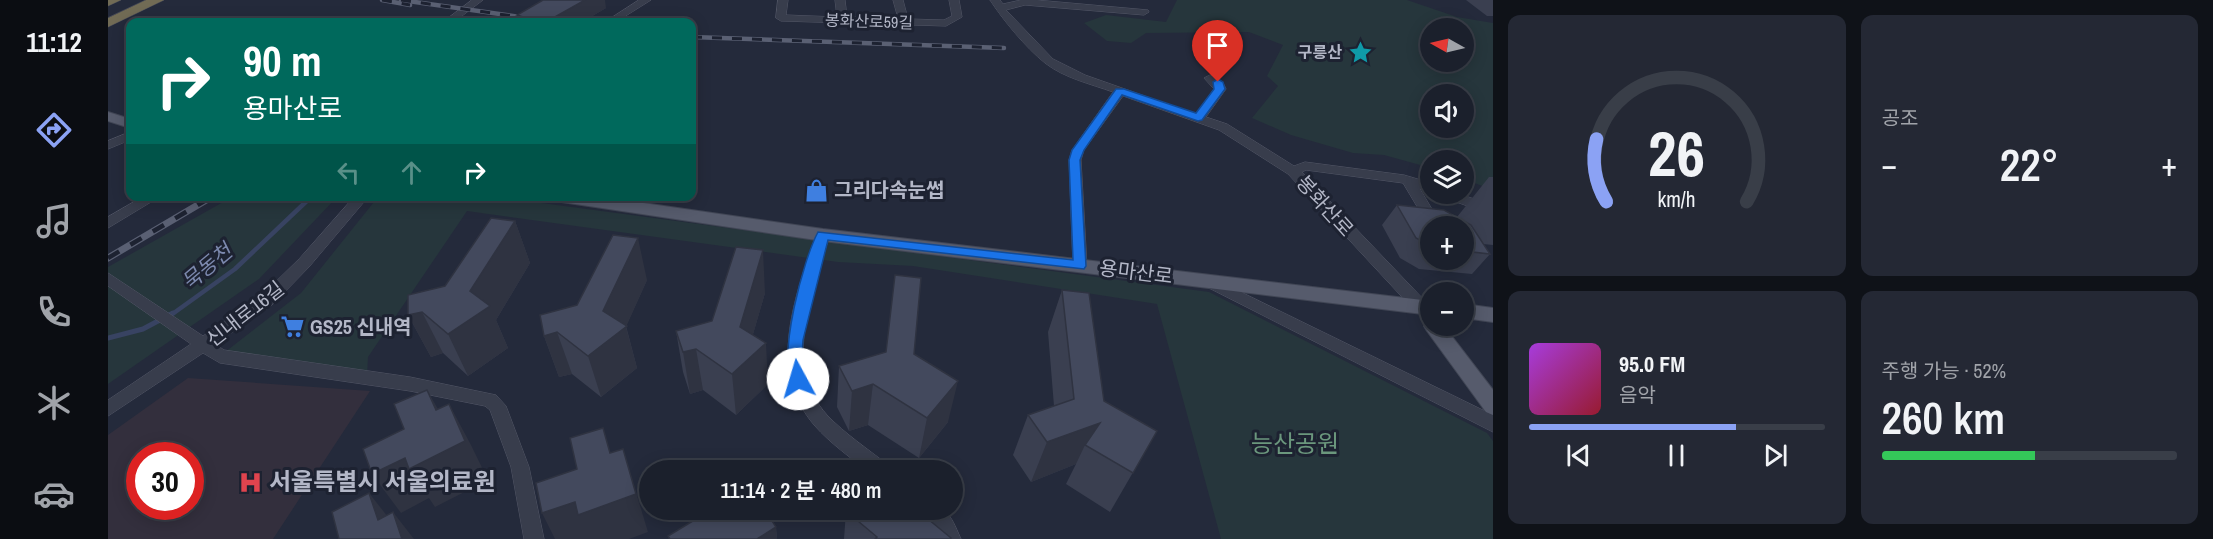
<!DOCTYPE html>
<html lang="ko">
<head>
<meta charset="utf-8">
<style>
  :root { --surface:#1b202c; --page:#242834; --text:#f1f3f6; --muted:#a0a3a9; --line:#393e48; --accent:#8ba2f4 }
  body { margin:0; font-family:"Archivo Narrow","Noto Sans KR",sans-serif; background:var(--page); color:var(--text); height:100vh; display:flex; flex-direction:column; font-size:22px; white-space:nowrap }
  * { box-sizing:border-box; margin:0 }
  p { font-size:20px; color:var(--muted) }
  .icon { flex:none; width:33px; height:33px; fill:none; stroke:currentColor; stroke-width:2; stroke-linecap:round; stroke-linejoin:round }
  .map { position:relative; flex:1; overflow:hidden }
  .drawer { display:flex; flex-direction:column; gap:15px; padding:15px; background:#0f1218; width:720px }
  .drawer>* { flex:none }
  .top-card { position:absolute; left:18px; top:18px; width:570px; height:183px; border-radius:12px; box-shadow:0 3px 15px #0003,0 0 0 2px var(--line); background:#00695c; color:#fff; overflow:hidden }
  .needle { width:39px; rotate:278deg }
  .tools { position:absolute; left:1312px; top:18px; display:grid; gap:12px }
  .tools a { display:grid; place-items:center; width:54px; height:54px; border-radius:50%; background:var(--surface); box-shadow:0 3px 15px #0003,0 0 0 2px var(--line); font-size:30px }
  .speed { position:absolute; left:18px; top:442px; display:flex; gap:12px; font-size:30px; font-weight:700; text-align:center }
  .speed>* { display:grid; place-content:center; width:78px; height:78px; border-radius:50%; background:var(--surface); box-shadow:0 3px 15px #0003,0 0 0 2px var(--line); line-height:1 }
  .speed .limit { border:9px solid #d22; background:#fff; color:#111 }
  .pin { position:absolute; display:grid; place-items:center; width:51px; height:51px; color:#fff; margin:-62px -26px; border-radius:50% 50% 50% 0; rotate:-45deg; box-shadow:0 0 6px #0007 }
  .pin .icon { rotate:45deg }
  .me { position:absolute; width:66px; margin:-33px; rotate:354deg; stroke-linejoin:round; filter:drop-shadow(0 0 4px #0008) }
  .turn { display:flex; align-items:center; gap:21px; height:126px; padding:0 18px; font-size:27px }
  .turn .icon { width:78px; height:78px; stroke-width:2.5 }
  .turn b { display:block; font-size:42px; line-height:51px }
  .lanes { display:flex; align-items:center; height:57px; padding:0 18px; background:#0003; justify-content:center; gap:30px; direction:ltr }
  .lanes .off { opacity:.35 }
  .big { font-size:45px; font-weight:600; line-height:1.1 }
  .drawer .widget { flex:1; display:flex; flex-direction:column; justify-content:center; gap:9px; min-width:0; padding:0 21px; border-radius:12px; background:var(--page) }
  .drawer .dial { align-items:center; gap:0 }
  .dial svg { height:156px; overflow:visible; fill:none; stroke:var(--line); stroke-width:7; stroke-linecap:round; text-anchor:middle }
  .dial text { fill:var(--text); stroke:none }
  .song { display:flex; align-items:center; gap:18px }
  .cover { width:72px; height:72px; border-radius:9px; background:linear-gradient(135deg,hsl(280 70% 55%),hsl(350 70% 35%)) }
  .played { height:6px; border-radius:3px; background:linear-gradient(90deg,var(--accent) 70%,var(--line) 70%) }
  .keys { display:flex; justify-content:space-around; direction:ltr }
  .heat { display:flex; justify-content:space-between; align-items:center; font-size:33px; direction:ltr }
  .charge { height:9px; border-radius:4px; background:linear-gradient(90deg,#34c759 52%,var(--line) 0) }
  .drawer .tiles { flex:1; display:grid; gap:15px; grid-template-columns:repeat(2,1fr) }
  .trip { position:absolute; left:531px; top:460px; width:324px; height:60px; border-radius:30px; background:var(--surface); box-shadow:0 3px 15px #0003,0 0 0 2px var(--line); font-weight:600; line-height:60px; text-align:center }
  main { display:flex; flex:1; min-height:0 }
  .menu { display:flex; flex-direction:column; width:108px; justify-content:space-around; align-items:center; background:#0b0d12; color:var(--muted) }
  .menu .icon { width:42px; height:42px }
  .menu .current { color:var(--accent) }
  .menu b { font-size:27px; color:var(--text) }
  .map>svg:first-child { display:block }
</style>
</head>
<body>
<main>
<nav class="menu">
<b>11:12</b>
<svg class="icon current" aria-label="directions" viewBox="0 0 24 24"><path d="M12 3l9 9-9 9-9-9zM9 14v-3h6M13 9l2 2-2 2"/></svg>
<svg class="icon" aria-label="music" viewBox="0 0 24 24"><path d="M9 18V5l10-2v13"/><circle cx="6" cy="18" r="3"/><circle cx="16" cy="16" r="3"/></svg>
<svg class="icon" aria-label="phone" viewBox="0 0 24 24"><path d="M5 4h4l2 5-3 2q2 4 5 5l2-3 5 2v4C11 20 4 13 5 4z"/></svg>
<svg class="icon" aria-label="climate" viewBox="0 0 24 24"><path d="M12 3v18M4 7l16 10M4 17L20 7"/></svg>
<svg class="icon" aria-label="car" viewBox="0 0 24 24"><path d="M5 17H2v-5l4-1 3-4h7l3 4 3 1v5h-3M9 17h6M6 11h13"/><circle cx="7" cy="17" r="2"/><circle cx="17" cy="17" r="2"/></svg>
</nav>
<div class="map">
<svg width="1385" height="539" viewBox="0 0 1385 539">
  <rect width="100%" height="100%" fill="#242a3b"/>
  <path fill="#332f3d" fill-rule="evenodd" d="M80 378 262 391 165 539H0V435ZM32 456H82V507H32Z"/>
  <g fill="#26363c" fill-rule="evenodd">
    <path d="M1069 0H1299L1349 17 1385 23V190L1356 179V160H1323V168L1276 155 1245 153 1183 135 1144 118 1170 86 1159 76 1175 45 1141 32 1038 33 1023 43 999 41 976 23 998 15 1058 22ZM1323 28H1356V62H1323ZM1323 94H1356V128H1323Z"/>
    <path d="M124 197H229L151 279 0 384V267Z"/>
    <path d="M270 197H389L1101 292 1379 433 1385 441V539H1113L1049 304 805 266 730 262 359 211 260 357 259 377 112 356 193 293Z"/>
  </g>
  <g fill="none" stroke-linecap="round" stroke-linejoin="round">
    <path stroke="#384362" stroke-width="4.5" d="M63 315 127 269 203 197"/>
    <path stroke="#384362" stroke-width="5" d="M0 338 35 329 65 313"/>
    <defs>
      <g id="minor">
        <path d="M364 0H375L346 22H335Z"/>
        <path d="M531 0H543L508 22H497Z"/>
        <path d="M670 0H680L678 15 729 17 727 0H737L739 17 790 18 785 0H795L800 19 836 20 844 16 841 0H851L854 17 838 26 673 21 668 18Z"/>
        <path d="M882 0H892L895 4 913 0H928L1040 10 1041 12 1036 15 917 5 898 10 945 59 977 75 1088 114 1106 89 1096 78 1102 75C1110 77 1115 81 1118 89L1098 117 1119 124 1186 166 1197 162 1296 175 1323 183V192L1312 189 1334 226H1323V230L1295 183 1198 170 1194 172 1319 303 1321 307 1319 311H1307L1180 174 1111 130 1015 96 976 150 973 160 979 266 972 271 967 270 965 266 961 160 964 150 1005 92C983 84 956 78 937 63 918 48 895 20 882 0Z"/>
        <path d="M22 132V140L0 149V141Z"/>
        <path d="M1332 194H1351L1385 205V215L1334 197Z"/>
        <path d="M36 196H53L0 228V217Z"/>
        <path d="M247 196H261L201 267 164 305 107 344 116 350 302 377 388 395 398 406 421 467 436 539H416L403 467 382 410 377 406 302 391 112 363 95 353 0 416V400L83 344 0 286V273L95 336 152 297 191 259Z"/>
        <path d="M715 230 722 235C704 291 674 365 719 415 737 434 760 449 780 465L782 471H759C742 457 722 443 707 426 658 370 687 297 708 235Z"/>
        <path d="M1100 276 1385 415V432L1095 285 1092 281 1095 277Z"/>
        <path d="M810 510C842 510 840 510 853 539H833C827 527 815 522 810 510Z"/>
      </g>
      <g id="major">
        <path d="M0 112 22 119V128L0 121Z"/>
        <path d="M439 196H487L715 229 1323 301V315L715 241 447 201Z"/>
        <path d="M1356 304 1385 308V322L1356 318Z"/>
        <path d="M1323 320V326H1336L1385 390V415L1378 412 1319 331 1316 326Z"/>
      </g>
      <g id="highway">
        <path d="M0 0H13L0 6Z"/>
        <path d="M38 0H56L0 27V18Z"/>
      </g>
    </defs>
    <use href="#minor" stroke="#535767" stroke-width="1"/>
    <use href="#major" stroke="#414655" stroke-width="2"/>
    <use href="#highway" stroke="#434757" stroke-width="1"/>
    <use href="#minor" fill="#383d4c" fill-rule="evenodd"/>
    <use href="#major" fill="#565b6c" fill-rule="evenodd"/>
    <use href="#highway" fill="#716b55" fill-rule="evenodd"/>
    <defs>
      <g id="rail-far1">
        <path d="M274 0 302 5"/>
        <path d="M293 0 447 22"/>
        <path d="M584 37 896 48"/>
      </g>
      <path id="rail" d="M0 258 105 196"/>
    </defs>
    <use href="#rail-far1" stroke="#5a6073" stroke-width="4.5"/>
    <use href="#rail" stroke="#5a6073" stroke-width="7"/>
    <use href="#rail-far1" stroke="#1d2231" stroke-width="3" stroke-dasharray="10" stroke-linecap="butt"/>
    <use href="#rail" stroke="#1d2231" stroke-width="4.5" stroke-dasharray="13" stroke-linecap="butt"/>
  </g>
  <g fill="#3a3f50" fill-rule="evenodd">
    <path d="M1358 0H1385V16H1379Z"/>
    <path d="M498 8 474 22H411L409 15Z"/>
    <path d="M1381 177H1385V245L1375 244 1382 254 1364 274 1311 269 1292 258 1274 225 1289 205 1349 217ZM1323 226H1356V260H1323Z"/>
    <path d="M407 221 422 263 388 320 400 348 360 376 335 353 323 357 300 315 337 286Z"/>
    <path d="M539 280 518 326 529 368 493 397 464 374 451 377 436 336Z"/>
    <path d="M954 290 996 401 1049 431 1002 512 958 484 968 464 923 482 905 455 920 415 946 406 940 332Z"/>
    <path d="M657 293 645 334 660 384 628 415 595 390 582 394 575 372 568 331 604 321Z"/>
    <path d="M806 354 840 422 811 458 760 425 741 431 729 407 731 366Z"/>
    <path d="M584 510H657L668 527 669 539H561L560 536 586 520Z"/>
    <path d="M738 511 843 539H736Z"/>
  </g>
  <g fill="#2f3341">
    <path d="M477 0H497L498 8 474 22H438Z"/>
    <path d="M407 221 422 263 388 320 400 348 360 376 340 334 362 291Z"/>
    <path d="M530 238 539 280 518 327 529 368 493 397 480 356 495 311Z"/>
    <path d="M655 250 657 293 637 362 658 343 660 384 628 415 624 374 632 327Z"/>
    <path d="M314 312 335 353 323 357 300 315Z"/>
    <path d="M449 332 464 374 451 377 436 336Z"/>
    <path d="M588 349 595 390 582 394 575 352Z"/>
    <path d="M850 381 840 422 811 458 819 418Z"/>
    <path d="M765 384 760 425 741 431 744 391Z"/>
    <path d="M319 390 342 430 341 404 363 445 380 480 327 507 321 498 293 513 264 474 328 410Z"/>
    <path d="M992 423 977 445 968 464 923 482 939 442Z"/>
    <path d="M515 449 540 532 521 539H447L434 513Z"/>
    <path d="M261 493 291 531 270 520Z"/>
    <path d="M285 512 306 539H294Z"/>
    <path d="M668 527 669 539H649Z"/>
  </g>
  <g fill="#43495d" stroke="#2f3341" stroke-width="1.5">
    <path d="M435 0H477L438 22H430L409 15Z"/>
    <path d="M1289 205 1336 210 1363 225 1382 254 1356 251V226H1323V246L1308 238Z"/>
    <path d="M383 218 407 221 362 291 382 306 340 334 314 312 300 315V295L337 286Z"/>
    <path d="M505 235 530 238 495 311 519 326 480 356 449 332 436 336 432 315 469 305Z"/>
    <path d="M628 247 655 250 632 327 658 343 624 374 588 349 575 352 568 331 604 321Z"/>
    <path d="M787 275 813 278 806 354 850 381 819 418 765 384 744 391 731 366 778 352Z"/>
    <path d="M954 290 981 293 996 401 1049 431 1025 473 977 445 992 423 939 442 920 415 966 399Z"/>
    <path d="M319 390 328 410 341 404 357 441 301 469 297 458 264 474 255 449 296 429 286 404Z"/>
    <path d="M495 428 502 453 515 449 528 494 470 515 467 502 434 513 428 483 469 469 462 438Z"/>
    <path d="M609 466 612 471H600Z"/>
    <path d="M261 493 270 520 285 512 294 539H231L224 512Z"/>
    <path d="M596 510H657L668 527 649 539H562L560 536 598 513Z"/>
    <path d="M740 510H809L843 538 842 539H767L769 537 738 511Z"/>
  </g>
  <path fill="#1a73e8" stroke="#114b97" stroke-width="1.5" d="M1110 79 1115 82 1117 89 1094 120 1090 121 1014 95 976 150 972 160 978 266 976 269 720 240 695 340 694 357 698 379 690 385 684 383C670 355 695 260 710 232L965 260 961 160 964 150 1008 89H1016L1088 113 1106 89 1105 82Z"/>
  <defs>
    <symbol id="sight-bare" viewBox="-9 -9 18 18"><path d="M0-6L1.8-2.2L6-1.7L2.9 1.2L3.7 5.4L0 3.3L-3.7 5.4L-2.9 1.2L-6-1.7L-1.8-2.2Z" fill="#0f9aa8" stroke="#1d2231" stroke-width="2.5" paint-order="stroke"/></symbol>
    <symbol id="shop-bare" viewBox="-9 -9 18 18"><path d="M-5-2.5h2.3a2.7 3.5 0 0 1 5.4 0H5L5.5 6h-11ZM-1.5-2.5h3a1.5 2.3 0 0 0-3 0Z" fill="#3f7fe0" stroke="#1d2231" stroke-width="2.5" paint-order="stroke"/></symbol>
    <symbol id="supermarket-bare" viewBox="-9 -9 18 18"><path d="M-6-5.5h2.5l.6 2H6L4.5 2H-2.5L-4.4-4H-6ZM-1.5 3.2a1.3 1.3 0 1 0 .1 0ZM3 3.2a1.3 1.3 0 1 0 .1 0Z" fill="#3f7fe0" stroke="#1d2231" stroke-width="2.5" paint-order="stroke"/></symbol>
    <symbol id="hospital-bare" viewBox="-9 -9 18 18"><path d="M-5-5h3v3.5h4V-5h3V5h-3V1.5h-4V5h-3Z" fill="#e0444e" stroke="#1d2231" stroke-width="2.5" paint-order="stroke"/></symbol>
  </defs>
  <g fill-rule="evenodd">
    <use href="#sight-bare" x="1236" y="36" width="33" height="33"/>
    <use href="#shop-bare" x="692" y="174" width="33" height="33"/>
    <use href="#supermarket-bare" x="168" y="310" width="33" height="33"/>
    <use href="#hospital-bare" x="126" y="466" width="33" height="33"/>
  </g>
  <g text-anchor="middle" stroke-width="6" stroke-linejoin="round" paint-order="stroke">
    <g font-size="16" fill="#b3b7c7" stroke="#1d2231">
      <text transform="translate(761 21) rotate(2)" y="6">봉화산로59길</text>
    </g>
    <g font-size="16" font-weight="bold" fill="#b3b7c7" stroke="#1d2231" text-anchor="end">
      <text x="1234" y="58">구릉산</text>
    </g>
    <g font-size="20" font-weight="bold" fill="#b3b7c7" stroke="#1d2231" text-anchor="start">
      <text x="726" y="197">그리다속눈썹</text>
      <text x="202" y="334">GS25 신내역</text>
    </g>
    <g font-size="20" fill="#b3b7c7" stroke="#1d2231">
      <text transform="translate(1217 206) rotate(48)" y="7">봉화산로</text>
      <text transform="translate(1028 272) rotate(7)" y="7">용마산로</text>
      <text transform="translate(137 314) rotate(-38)" y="7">신내로16길</text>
    </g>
    <g font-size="21" font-style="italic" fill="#7c89ae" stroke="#1d2231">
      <text transform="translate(99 267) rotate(-40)" y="7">묵동천</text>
    </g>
    <g font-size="24" fill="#6b977d" stroke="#1d2231">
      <text x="1187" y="452">능산공원</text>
    </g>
    <g font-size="24" font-weight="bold" fill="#b3b7c7" stroke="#1d2231" text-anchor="start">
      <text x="161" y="490">서울특별시 서울의료원</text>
    </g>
  </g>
</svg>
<div class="tools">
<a><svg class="needle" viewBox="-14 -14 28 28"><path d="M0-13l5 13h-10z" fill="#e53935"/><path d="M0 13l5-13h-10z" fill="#a0a3a9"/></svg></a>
<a><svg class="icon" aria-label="sound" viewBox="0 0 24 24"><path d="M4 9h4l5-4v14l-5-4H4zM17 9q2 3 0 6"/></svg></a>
<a><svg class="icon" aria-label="layers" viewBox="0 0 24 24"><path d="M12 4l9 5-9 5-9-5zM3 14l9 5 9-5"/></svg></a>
<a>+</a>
<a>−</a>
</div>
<div class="speed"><div class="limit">30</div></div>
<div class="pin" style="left:1110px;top:82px;background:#d93025"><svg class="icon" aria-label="arrive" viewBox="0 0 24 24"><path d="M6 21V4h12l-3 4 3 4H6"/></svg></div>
<svg class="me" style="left:690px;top:379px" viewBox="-20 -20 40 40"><circle r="19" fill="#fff"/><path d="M0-13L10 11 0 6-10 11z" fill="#1a73e8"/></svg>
<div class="trip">11:14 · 2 분 · 480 m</div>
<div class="top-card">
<div class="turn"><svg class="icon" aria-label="right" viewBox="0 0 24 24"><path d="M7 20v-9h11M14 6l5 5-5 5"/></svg><div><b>90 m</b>용마산로</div></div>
<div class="lanes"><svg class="icon off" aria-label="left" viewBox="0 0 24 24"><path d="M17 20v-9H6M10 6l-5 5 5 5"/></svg><svg class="icon off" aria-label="ahead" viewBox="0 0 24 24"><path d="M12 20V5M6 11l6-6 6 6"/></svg><svg class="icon" aria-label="right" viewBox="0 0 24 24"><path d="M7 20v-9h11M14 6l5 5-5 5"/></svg></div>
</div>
</div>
<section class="drawer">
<div class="tiles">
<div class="widget dial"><svg viewBox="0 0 100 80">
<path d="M14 69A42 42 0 1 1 86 69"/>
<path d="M14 69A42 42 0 0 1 9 37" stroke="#8ba2f4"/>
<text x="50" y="56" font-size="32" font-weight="700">26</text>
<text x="50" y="72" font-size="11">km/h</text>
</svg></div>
<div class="widget"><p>공조</p>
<div class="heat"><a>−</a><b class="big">22°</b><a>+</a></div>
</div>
<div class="widget">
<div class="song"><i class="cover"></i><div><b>95.0 FM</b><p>음악</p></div></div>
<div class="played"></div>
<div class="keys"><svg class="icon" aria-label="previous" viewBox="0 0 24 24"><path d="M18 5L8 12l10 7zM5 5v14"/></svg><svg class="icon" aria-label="pause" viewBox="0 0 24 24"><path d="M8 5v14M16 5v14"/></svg><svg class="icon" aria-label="next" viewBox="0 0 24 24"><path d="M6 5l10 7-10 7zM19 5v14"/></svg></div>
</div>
<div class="widget"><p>주행 가능 · 52%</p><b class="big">260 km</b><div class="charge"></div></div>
</div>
</section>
</main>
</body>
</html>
